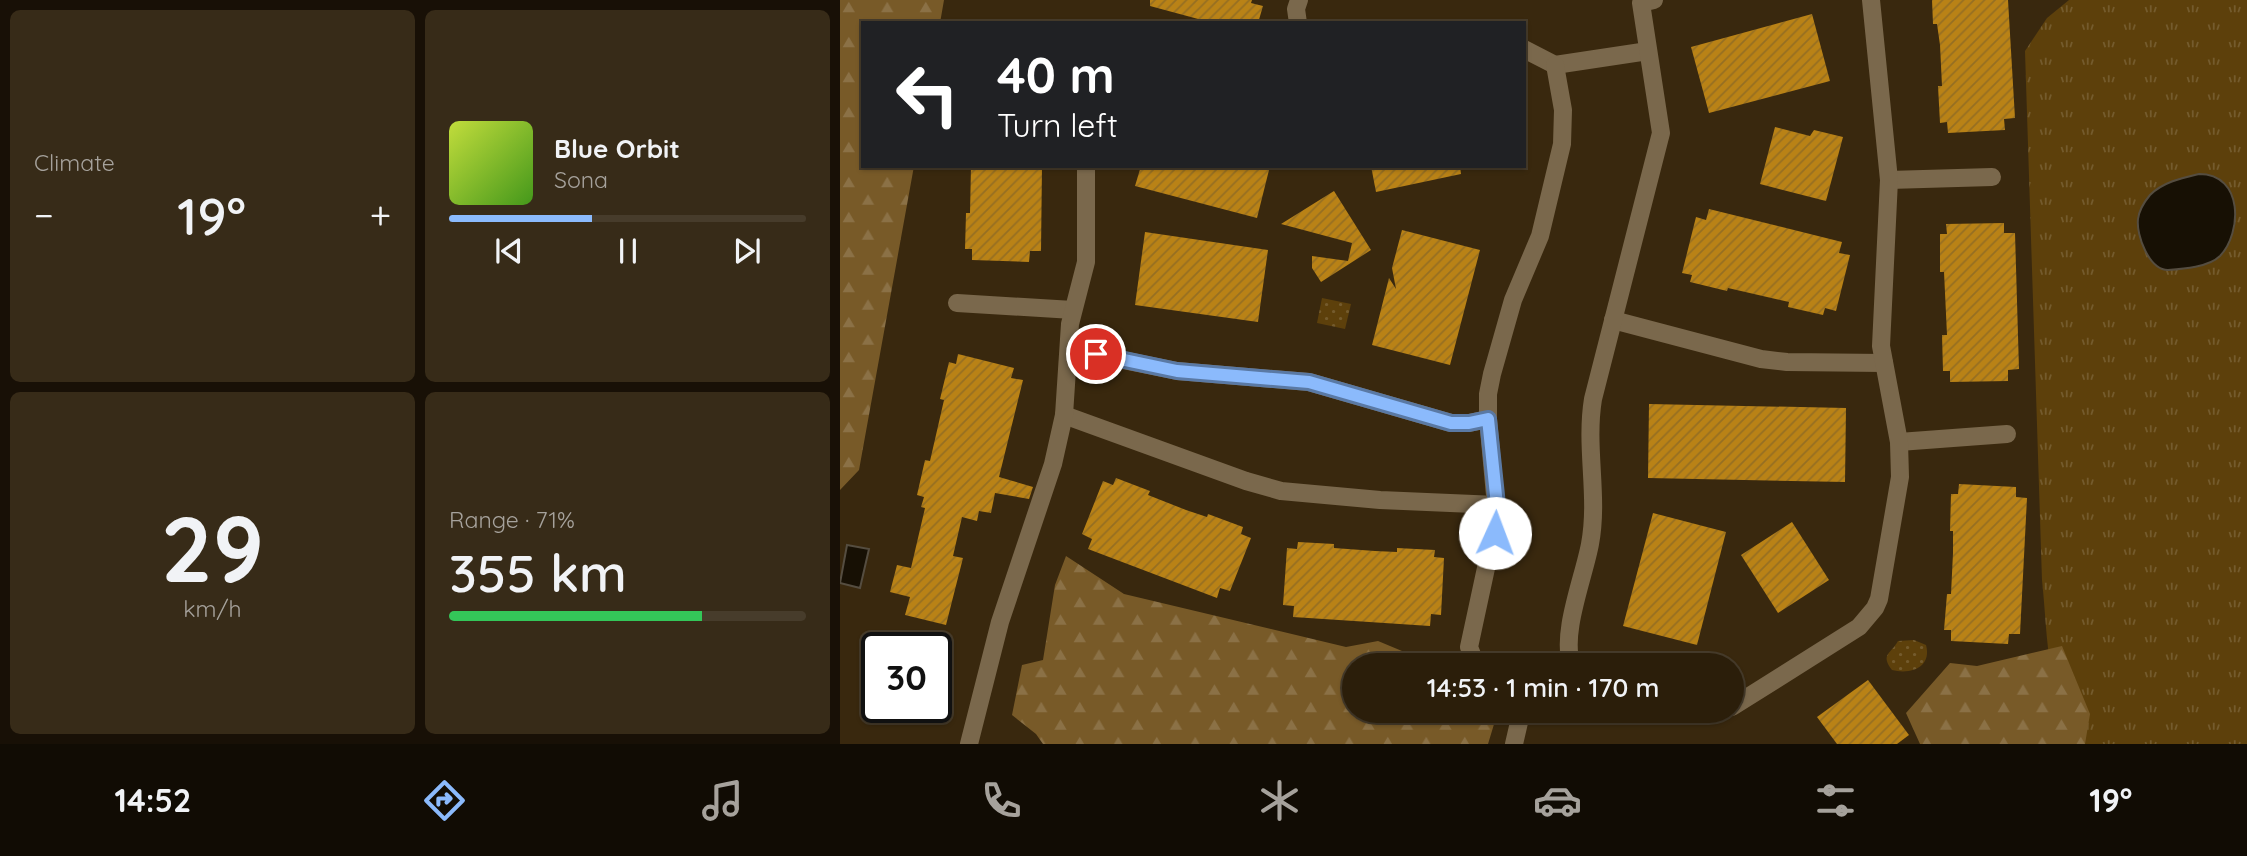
<!DOCTYPE html>
<html lang="en">
<head>
<meta charset="utf-8">
<style>
  :root { --surface:#2b1e0a; --page:#372b18; --text:#f1f3f6; --muted:#a6a29c; --line:#473c2b; --accent:#8bbafc }
  body { margin:0; font-family:Quicksand,sans-serif; background:var(--page); color:var(--text); height:100vh; display:flex; flex-direction:column; font-size:26px; white-space:nowrap }
  * { box-sizing:border-box; margin:0 }
  p { font-size:23px; color:var(--muted) }
  .icon { flex:none; width:38px; height:38px; fill:none; stroke:currentColor; stroke-width:2; stroke-linecap:round; stroke-linejoin:round }
  .map { position:relative; flex:1; overflow:hidden }
  .side { display:flex; flex-direction:column; gap:10px; padding:10px; background:#181006; width:840px }
  .side>* { flex:none }
  .top-card { position:absolute; left:21px; top:21px; width:665px; height:147px; border-radius:0px; box-shadow:0 2px 5px #0004,0 0 0 2px var(--line); background:#202124; color:#fff; overflow:hidden }
  .speed { position:absolute; left:21px; top:632px; display:flex; gap:14px; font-size:35px; font-weight:700; text-align:center }
  .speed>* { display:grid; place-content:center; width:91px; height:91px; border-radius:50%; background:var(--surface); box-shadow:0 2px 5px #0004,0 0 0 2px var(--line); line-height:1 }
  .speed .limit { border:4px solid #111; border-radius:10px; background:#fff; color:#111 }
  .pin { position:absolute; display:grid; place-items:center; width:60px; height:60px; color:#fff; margin:-30px; border:4px solid #fff; border-radius:50%; box-shadow:0 2px 7px #0007 }
  .me { position:absolute; width:77px; margin:-38px; rotate:2deg; stroke-linejoin:round; filter:drop-shadow(0 0 5px #0008) }
  .turn { display:flex; align-items:center; gap:24px; height:147px; padding:0 21px; font-size:32px }
  .turn .icon { width:91px; height:91px; stroke-width:2.5 }
  .turn b { display:block; font-size:49px; line-height:60px }
  .big { font-size:52px; font-weight:600; line-height:1.1 }
  .side .widget { flex:1; display:flex; flex-direction:column; justify-content:center; gap:10px; min-width:0; padding:0 24px; border-radius:10px; background:var(--page) }
  .side .dial { align-items:center; gap:0 }
  .dial b { font-size:91px; line-height:1 }
  .song { display:flex; align-items:center; gap:21px }
  .cover { width:84px; height:84px; border-radius:10px; background:linear-gradient(135deg,hsl(70 70% 55%),hsl(100 70% 35%)) }
  .played { height:7px; border-radius:4px; background:linear-gradient(90deg,var(--accent) 40%,var(--line) 40%) }
  .keys { display:flex; justify-content:space-around; direction:ltr }
  .heat { display:flex; justify-content:space-between; align-items:center; font-size:38px; direction:ltr }
  .charge { height:10px; border-radius:5px; background:linear-gradient(90deg,#34c759 71%,var(--line) 0) }
  .side .tiles { flex:1; display:grid; gap:10px; grid-template-columns:repeat(2,1fr) }
  .trip { position:absolute; left:502px; top:653px; width:402px; height:70px; border-radius:35px; background:var(--surface); box-shadow:0 2px 5px #0004,0 0 0 2px var(--line); font-weight:600; line-height:70px; text-align:center }
  .tabs { display:flex; height:112px; justify-content:space-around; align-items:center; background:#110c04; color:var(--muted) }
  .tabs .icon { width:49px; height:49px }
  .tabs .selected { color:var(--accent) }
  .tabs b { font-size:32px; color:var(--text) }
  main { display:flex; flex:1; min-height:0 }
  .map>svg:first-child { display:block }
</style>
</head>
<body>
<main>
<section class="side">
<div class="tiles">
<div class="widget"><p>Climate</p>
<div class="heat"><a>−</a><b class="big">19°</b><a>+</a></div>
</div>
<div class="widget">
<div class="song"><i class="cover"></i><div><b>Blue Orbit</b><p>Sona</p></div></div>
<div class="played"></div>
<div class="keys"><svg class="icon" aria-label="previous" viewBox="0 0 24 24"><path d="M18 5L8 12l10 7zM5 5v14"/></svg><svg class="icon" aria-label="pause" viewBox="0 0 24 24"><path d="M8 5v14M16 5v14"/></svg><svg class="icon" aria-label="next" viewBox="0 0 24 24"><path d="M6 5l10 7-10 7zM19 5v14"/></svg></div>
</div>
<div class="widget dial"><b>29</b><p>km/h</p></div>
<div class="widget"><p>Range · 71%</p><b class="big">355 km</b><div class="charge"></div></div>
</div>
</section>
<div class="map">
<svg width="1407" height="744" viewBox="0 0 1407 744">
  <defs>
    <pattern id="grass-tufts" width="24" height="20" patternUnits="userSpaceOnUse" patternTransform="scale(1.75)"><rect width="24" height="20" fill="#5d400b"/><path d="M3 7l-1-3M5 7V3M7 7l1-3M15 17l-1-3M17 17v-4M19 17l1-3" fill="none" stroke="#745b2d"/></pattern>
    <pattern id="forest-firs" width="22" height="20" patternUnits="userSpaceOnUse" patternTransform="scale(1.75)"><rect width="22" height="20" fill="#785a28"/><path d="M5 1l3.5 6h-7zM16 11l3.5 6h-7z" fill="#8b7146"/></pattern>
    <pattern id="park-dots" width="8" height="8" patternUnits="userSpaceOnUse" patternTransform="scale(1.75)"><rect width="8" height="8" fill="#5d400b"/><path d="M2 2h.1M6 6h.1" fill="none" stroke="#745b2d" stroke-width="1.8" stroke-linecap="round"/></pattern>
    <pattern id="building-hatch" width="6" height="6" patternUnits="userSpaceOnUse" patternTransform="scale(1.75)"><rect width="6" height="6" fill="#b98216"/><path d="M-1 1l2-2M0 6l6-6M5 7l2-2" fill="none" stroke="#966f22"/></pattern>
  </defs>
  <rect width="100%" height="100%" fill="#39280e"/>
  <path fill="url(#grass-tufts)" d="M1229 0H1407V744H1245C1234 727 1222 710 1216 690 1206 656 1206 616 1202 580L1185 51 1207 18Z"/>
  <g fill="url(#forest-firs)">
    <path d="M0 0H104L100 23H23V166H74L19 470 0 490Z"/>
    <path d="M226 556 284 594 506 647 538 641 574 656 589 665H514V710L658 711 648 744H203L196 734 172 715 182 665 203 660 215 585Z"/>
    <path d="M1222 646 1250 714 1245 744H1080L1066 713 1110 663 1137 666Z"/>
  </g>
  <g fill="url(#park-dots)">
    <path d="M482 298 511 304 505 329 477 323Z"/>
    <path d="M1074 640 1086 645C1092 667 1071 675 1052 670 1040 654 1051 654 1058 641Z"/>
  </g>
  <g fill="#171004" stroke="#554d40" stroke-width="2">
    <path d="M1359 174C1404 174 1402 233 1380 256 1369 267 1343 269 1328 270 1309 270 1296 235 1298 219 1299 211 1305 201 1310 195 1323 182 1342 178 1359 174Z"/>
    <path d="M7 545 29 549 20 588 0 583Z"/>
  </g>
  <g fill="url(#building-hatch)">
    <path d="M310 0H412L411 3 423 6 418 23H373L310 6Z"/>
    <path d="M1092 0H1168L1175 118 1164 119 1165 130 1108 133 1107 122 1100 123 1098 86H1102L1100 45 1097 24H1093Z"/>
    <path d="M972 14 990 81 869 113 851 47Z"/>
    <path d="M935 127 970 136 974 130 1003 137 986 201 920 184Z"/>
    <path d="M131 166H202L201 251H190L189 262 132 260V249H125L126 213H130Z"/>
    <path d="M301 166H430L417 218 295 186Z"/>
    <path d="M531 166H620L621 174 536 192Z"/>
    <path d="M494 191 531 250 481 282 472 268V256L508 261 512 243 441 224Z"/>
    <path d="M869 209 1002 242 999 253 1010 255 996 311 985 308 983 315 948 307 949 302 888 288 887 291 850 282 852 275 842 273 856 217 866 220Z"/>
    <path d="M1164 223V233H1175L1179 369 1168 370V381L1110 382V371H1103L1102 335H1107L1104 272H1100V234H1107L1106 224Z"/>
    <path d="M562 230 640 250 610 365 532 345 549 278 556 289 552 268Z"/>
    <path d="M305 232 428 250 418 322 295 305Z"/>
    <path d="M118 354 174 368 171 378 183 380 159 477 193 487 189 499 155 493 151 513 139 511 137 521 122 517 113 556 123 558 106 625 65 615 70 597 50 592 57 565 71 568 85 508 81 507 84 497 77 495 85 460 90 461 104 400 100 399 109 362 116 364Z"/>
    <path d="M809 404 1006 408 1005 482 808 478Z"/>
    <path d="M276 478 310 491 308 495 346 510 367 517 368 514 403 527 401 534 411 538 390 591 380 588 377 598 248 549 252 539 242 534 263 481 273 485Z"/>
    <path d="M1119 484 1176 487V497L1187 498 1180 634H1169L1168 644 1111 641V630H1104L1107 594H1111L1113 553V531H1110L1111 494H1118Z"/>
    <path d="M813 513 886 532 857 645 783 626Z"/>
    <path d="M952 522 989 580 938 613 901 555Z"/>
    <path d="M458 542 494 544V548L535 551 557 552V548L595 550 594 557 604 558 601 615 591 614 590 626 453 617 454 606 443 605 447 548 457 549Z"/>
    <path d="M1028 680 1069 735 1057 744H997L977 717Z"/>
  </g>
  <g fill="none" stroke-linecap="round" stroke-linejoin="round">
    <g stroke="#7a684c" stroke-width="18">
      <path d="M458 23 456 9 459 0"/>
      <path d="M684 49 715 65 808 51"/>
      <path d="M1049 180 1152 177"/>
      <path d="M117 303 233 310"/>
      <path d="M773 320 921 359 947 362 1044 363"/>
      <path d="M229 349 337 371 469 382 611 423H629L648 419"/>
      <path d="M224 415 406 481 441 491 540 500 657 505"/>
      <path d="M1059 442 1167 434"/>
      <path d="M636 665 629 647 657 517 648 419V394L652 374 673 300 700 236 722 144 723 110 715 65"/>
      <path d="M732 665C720 635 744 577 750 544 759 496 745 448 753 399L821 133 801 3 814 0"/>
      <path d="M892 707 1019 627 1035 608 1039 599 1060 477 1059 442 1041 346 1049 180 1031 0"/>
      <path d="M846 710 867 714 884 710"/>
      <path d="M129 744 160 622 213 464 224 415 230 324 246 262V166"/>
      <path d="M674 744 680 718 692 710"/>
    </g>
  </g>
  <g fill="none" stroke-linecap="round" stroke-linejoin="round">
    <defs>
      <path id="route" d="M256 354 337 371 469 382 611 423H629L648 419 657 505 655 533"/>
    </defs>
    <use href="#route" stroke="#5a79a4" stroke-width="18"/>
    <use href="#route" stroke="#8bbafc" stroke-width="12"/>
  </g>
</svg>
<div class="speed"><div class="limit">30</div></div>
<div class="pin" style="left:256px;top:354px;background:#d93025"><svg class="icon" aria-label="arrive" viewBox="0 0 24 24"><path d="M6 21V4h12l-3 4 3 4H6"/></svg></div>
<svg class="me" style="left:655px;top:533px" viewBox="-20 -20 40 40"><circle r="19" fill="#fff"/><path d="M0-13L10 11 0 6-10 11z" fill="#8bbafc"/></svg>
<div class="trip">14:53 · 1 min · 170 m</div>
<div class="top-card">
<div class="turn"><svg class="icon" aria-label="left" viewBox="0 0 24 24"><path d="M17 20v-9H6M10 6l-5 5 5 5"/></svg><div><b>40 m</b>Turn left</div></div>
</div>
</div>
</main>
<nav class="tabs">
<b>14:52</b>
<svg class="icon selected" aria-label="directions" viewBox="0 0 24 24"><path d="M12 3l9 9-9 9-9-9zM9 14v-3h6M13 9l2 2-2 2"/></svg>
<svg class="icon" aria-label="music" viewBox="0 0 24 24"><path d="M9 18V5l10-2v13"/><circle cx="6" cy="18" r="3"/><circle cx="16" cy="16" r="3"/></svg>
<svg class="icon" aria-label="phone" viewBox="0 0 24 24"><path d="M5 4h4l2 5-3 2q2 4 5 5l2-3 5 2v4C11 20 4 13 5 4z"/></svg>
<svg class="icon" aria-label="climate" viewBox="0 0 24 24"><path d="M12 3v18M4 7l16 10M4 17L20 7"/></svg>
<svg class="icon" aria-label="car" viewBox="0 0 24 24"><path d="M5 17H2v-5l4-1 3-4h7l3 4 3 1v5h-3M9 17h6M6 11h13"/><circle cx="7" cy="17" r="2"/><circle cx="17" cy="17" r="2"/></svg>
<svg class="icon" aria-label="filters" viewBox="0 0 24 24"><path d="M4 7h16M4 17h16"/><circle cx="9" cy="7" r="2"/><circle cx="15" cy="17" r="2"/></svg>
<b>19°</b>
</nav>
</body>
</html>
